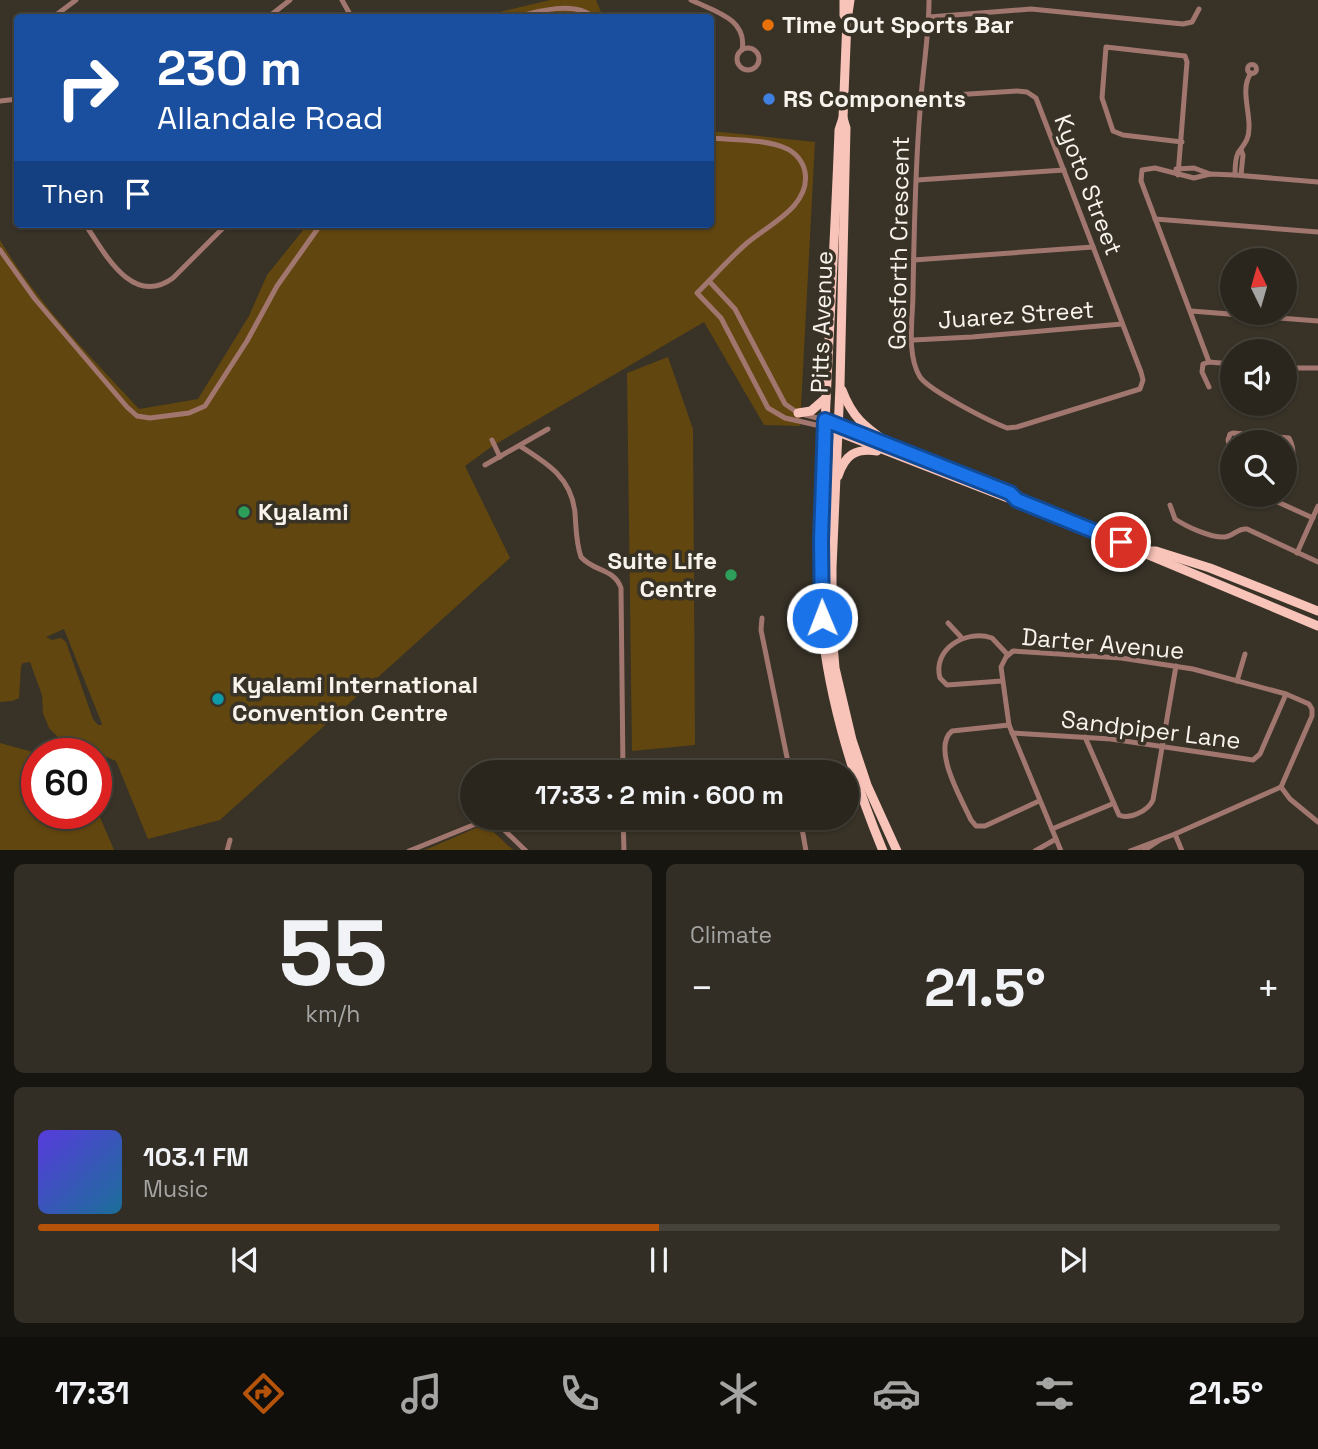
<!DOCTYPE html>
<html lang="en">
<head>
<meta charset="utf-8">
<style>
  :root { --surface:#2a261d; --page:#322e26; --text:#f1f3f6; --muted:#a5a5a4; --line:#46433b; --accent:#b45309 }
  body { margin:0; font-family:"Space Grotesk",sans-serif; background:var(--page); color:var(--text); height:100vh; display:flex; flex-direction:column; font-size:26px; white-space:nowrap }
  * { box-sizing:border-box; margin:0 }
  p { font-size:23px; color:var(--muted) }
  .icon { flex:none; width:38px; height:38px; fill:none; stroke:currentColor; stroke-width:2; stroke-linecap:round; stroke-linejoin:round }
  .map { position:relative; height:850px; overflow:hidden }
  .drawer { display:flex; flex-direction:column; gap:14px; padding:14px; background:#171510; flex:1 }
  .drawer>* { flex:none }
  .banner { position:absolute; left:14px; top:14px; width:700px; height:214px; border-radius:7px; box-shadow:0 2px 5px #0004,0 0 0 2px var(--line); background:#1a4fa0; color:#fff; overflow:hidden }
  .needle { width:46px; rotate:355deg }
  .buttons { position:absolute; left:1220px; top:248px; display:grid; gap:14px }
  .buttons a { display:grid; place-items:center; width:77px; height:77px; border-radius:50%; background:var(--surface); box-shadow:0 2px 5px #0004,0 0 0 2px var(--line); font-size:35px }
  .speed { position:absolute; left:21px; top:738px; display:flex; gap:14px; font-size:35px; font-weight:700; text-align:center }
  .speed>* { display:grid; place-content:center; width:91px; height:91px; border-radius:50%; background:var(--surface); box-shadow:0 2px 5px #0004,0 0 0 2px var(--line); line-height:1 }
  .speed .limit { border:10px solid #d22; background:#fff; color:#111 }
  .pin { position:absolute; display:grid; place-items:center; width:60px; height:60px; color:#fff; margin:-30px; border:4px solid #fff; border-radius:50%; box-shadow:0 2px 7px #0007 }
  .me { position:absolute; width:77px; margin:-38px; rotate:359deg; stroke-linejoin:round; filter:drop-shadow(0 0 5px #0008) }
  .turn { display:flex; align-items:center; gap:24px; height:147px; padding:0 28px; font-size:32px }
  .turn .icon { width:91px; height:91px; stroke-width:2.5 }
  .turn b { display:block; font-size:49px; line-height:60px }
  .then { display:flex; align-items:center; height:66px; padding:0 28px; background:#0003; gap:14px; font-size:26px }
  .big { font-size:52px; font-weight:800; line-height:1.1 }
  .drawer .widget { flex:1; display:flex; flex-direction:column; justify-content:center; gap:10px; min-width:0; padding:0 24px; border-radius:10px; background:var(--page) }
  .drawer .dial { align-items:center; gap:0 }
  .dial b { font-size:91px; line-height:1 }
  .song { display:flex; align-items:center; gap:21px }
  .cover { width:84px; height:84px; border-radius:10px; background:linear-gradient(135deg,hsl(250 70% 55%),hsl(200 70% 35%)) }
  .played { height:7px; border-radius:4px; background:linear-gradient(90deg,var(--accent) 50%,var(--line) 50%) }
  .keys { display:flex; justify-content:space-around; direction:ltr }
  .heat { display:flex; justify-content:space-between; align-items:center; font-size:38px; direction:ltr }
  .drawer .tiles { flex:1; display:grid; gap:14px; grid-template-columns:1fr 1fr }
  .widget:last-child { grid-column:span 2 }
  .trip { position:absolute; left:460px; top:760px; width:399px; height:70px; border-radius:35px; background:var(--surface); box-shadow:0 2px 5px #0004,0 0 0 2px var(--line); font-weight:800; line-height:70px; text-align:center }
  .dock { display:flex; height:112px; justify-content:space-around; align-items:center; background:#110f0c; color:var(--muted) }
  .dock .icon { width:49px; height:49px }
  .dock .current { color:var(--accent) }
  .dock b { font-size:32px; color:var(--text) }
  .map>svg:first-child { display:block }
</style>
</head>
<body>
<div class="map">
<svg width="1318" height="851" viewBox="0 0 1318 851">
  <rect width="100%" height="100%" fill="#383227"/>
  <g fill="#61460f" fill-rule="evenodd">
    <path d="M550 0H596L603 17 474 18Z"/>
    <path d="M711 131 815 142 800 426 764 425 704 322 494 445 465 466 510 558 220 820 148 839 116 761 58 737 49 728 43 713 42 695 30 662 23 663 21 666 19 698 12 701 0 702V240C37 303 90 356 139 409L198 399 249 316 267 275 308 224H710ZM64 629 102 724V725H98L93 719 66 642 61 638 52 640 46 637Z"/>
    <path d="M668 357 693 429 695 745 632 751 627 373Z"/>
    <path d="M0 743 40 754H37V814H96V808L114 850H0Z"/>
    <path d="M485 824 513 850H425Z"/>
  </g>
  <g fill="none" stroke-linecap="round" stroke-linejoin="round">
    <g stroke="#a1766e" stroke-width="5">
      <path d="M342 0 352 18"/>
      <path d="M691 0C714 11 748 19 742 50"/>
      <path d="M929 17 1031 9 1183 24 1192 22 1199 9"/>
      <path d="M52 18 76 0"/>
      <path d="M267 18 290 0"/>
      <path d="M513 18C537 11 577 0 594 18"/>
      <circle cx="748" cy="59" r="11"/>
      <circle cx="1252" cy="69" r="4.5"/>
      <path d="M921 97 1017 91 1027 92 1036 98 1141 372 1143 380 1140 389 1017 427 1007 428C989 421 930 391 920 377 906 354 913 318 913 293 914 232 915 171 920 111 922 74 929 38 929 0"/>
      <path d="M0 101 18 99"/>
      <path d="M710 138C732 140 766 139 785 148 795 152 803 161 805 172 811 206 768 225 747 243 729 259 714 276 697 293L721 318 768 408 785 418 825 427"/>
      <path d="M1241 150 1243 155 1241 175"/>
      <path d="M1176 169 1194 168 1210 174"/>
      <path d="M1178 175 1187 62 1185 56 1106 47 1102 98 1113 131 1123 135 1182 142"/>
      <path d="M1235 175C1235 168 1235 159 1238 153 1244 144 1249 140 1249 128 1250 111 1240 88 1251 73"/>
      <path d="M917 180 1064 170"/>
      <path d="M1155 219 1318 232"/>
      <path d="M85 224C104 252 132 308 173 278L227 224"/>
      <path d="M0 250 35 299 127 407 137 416 150 418 189 413 205 406 247 341 277 286 321 224"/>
      <path d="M914 260 1093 247"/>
      <path d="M709 281 735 309 785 404 798 413 825 420"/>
      <path d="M1191 311 1318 321"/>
      <path d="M913 340 972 337 1122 324"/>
      <path d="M1209 362 1141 181 1142 170 1155 168 1194 178 1210 174 1235 175 1318 182"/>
      <path d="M1284 368H1318"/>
      <path d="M1209 387 1202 372 1203 364 1209 362 1232 364"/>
      <path d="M492 440 500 457"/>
      <path d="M520 446C547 463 572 478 575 513 576 527 576 543 581 557 594 572 614 568 621 588L623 772"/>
      <path d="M1232 454 1228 440 1230 434 1233 433 1289 438C1297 453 1292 467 1284 481"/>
      <path d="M485 465 548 429"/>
      <path d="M1262 495 1313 518"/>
      <path d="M1170 505 1175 519C1187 527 1211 538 1225 537 1234 536 1237 528 1247 529L1318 562"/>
      <path d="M1297 553 1318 506"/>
      <path d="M762 618 761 630 790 772"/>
      <path d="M948 623 961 637"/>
      <path d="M1002 681 947 685 940 678C932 649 966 629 992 638L1008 655"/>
      <path d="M1237 681 1245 654"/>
      <path d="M1009 725 952 731C931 748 962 800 971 820L976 826H985L1039 801"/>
      <path d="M1012 733 1111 739 1253 760 1260 754 1286 694"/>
      <path d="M1085 737 1119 815C1129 820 1148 811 1153 800L1176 666"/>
      <path d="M1281 787 1290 799 1318 822"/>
      <path d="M623 817 624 851"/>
      <path d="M800 817 806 851"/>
      <path d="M1052 829 1112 804"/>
      <path d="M1175 834 1182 851"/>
      <path d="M227 851 230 840"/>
      <path d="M409 851 488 819 498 824 526 851"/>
      <path d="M1035 851 1056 839"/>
      <path d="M1061 851 1009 725 1001 667 1006 657 1013 651 1121 658 1193 669 1286 694 1309 704 1312 709V716L1281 787"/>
      <path d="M1130 851 1175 834 1281 787"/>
      <path d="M1143 851 1160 840"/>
    </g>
    <g stroke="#f8c3b8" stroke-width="9">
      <path d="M844 0V15L847 20"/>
      <path d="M850 0 847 20 843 118 839 130C835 244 827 359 823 473 822 528 817 583 823 637 832 710 855 783 883 851"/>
      <path d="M843 118 846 128 840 385 832 568V633L835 668 852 740 867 785 897 851"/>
      <path d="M842 390C854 422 869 429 895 448"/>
      <path d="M798 413 811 411 826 398"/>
      <path d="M832 422 871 438"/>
      <path d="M833 430 1008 498 1017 500 1318 626"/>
      <path d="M933 463 972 478"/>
      <path d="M838 476C845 455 855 448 877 451"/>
      <path d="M1145 551H1156L1210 568 1318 611"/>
    </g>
  </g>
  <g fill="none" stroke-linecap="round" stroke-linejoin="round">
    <defs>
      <path id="route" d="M822 618 821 541 825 420 1010 493 1017 500 1121 542"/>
    </defs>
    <use href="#route" stroke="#114b97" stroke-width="18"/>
    <use href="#route" stroke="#1a73e8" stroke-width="12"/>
  </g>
  <circle fill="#e8710a" stroke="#383227" stroke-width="2.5" cx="768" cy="25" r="7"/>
  <circle fill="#3f7fe0" stroke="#383227" stroke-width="2.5" cx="769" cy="99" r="7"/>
  <g fill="#2e9e5b" stroke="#383227" stroke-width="2.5">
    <circle cx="244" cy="512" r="7"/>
    <circle cx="731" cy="575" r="7"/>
  </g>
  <circle fill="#0f9aa8" stroke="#383227" stroke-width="2.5" cx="218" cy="699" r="7"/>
  <g text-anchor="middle" stroke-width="7" stroke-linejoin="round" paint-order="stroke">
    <g font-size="24" font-weight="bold" fill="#f8f4ed" stroke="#383227" text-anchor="start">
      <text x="782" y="33">Time Out Sports Bar</text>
      <text x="783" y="107">RS Components</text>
      <text x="258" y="520">Kyalami</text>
      <text x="717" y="569" text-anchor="end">Suite Life<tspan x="717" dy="28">Centre</tspan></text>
      <text x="232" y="693">Kyalami International<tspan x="232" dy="28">Convention Centre</tspan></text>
    </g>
    <g font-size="24" fill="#f8f4ed" stroke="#383227">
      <text transform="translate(1088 185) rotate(69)" y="8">Kyoto Street</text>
      <text transform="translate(899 243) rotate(-89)" y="8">Gosforth Crescent</text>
      <text transform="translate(1016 315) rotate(-4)" y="8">Juarez Street</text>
      <text transform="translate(822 322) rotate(-88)" y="8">Pitts Avenue</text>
      <text transform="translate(1103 644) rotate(5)" y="8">Darter Avenue</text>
      <text transform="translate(1151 730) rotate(7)" y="8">Sandpiper Lane</text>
    </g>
  </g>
</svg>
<div class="buttons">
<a><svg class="needle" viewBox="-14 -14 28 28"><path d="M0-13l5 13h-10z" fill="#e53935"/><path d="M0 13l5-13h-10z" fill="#a5a5a4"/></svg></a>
<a><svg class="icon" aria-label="sound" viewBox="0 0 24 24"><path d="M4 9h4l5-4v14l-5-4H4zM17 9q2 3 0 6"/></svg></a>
<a><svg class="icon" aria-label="search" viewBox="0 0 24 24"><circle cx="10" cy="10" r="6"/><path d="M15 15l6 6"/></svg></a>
</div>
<div class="speed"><div class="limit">60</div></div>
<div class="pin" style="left:1121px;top:542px;background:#d93025"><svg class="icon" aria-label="arrive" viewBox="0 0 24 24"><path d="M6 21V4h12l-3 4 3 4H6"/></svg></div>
<svg class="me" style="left:822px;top:618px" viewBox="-20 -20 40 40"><circle r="17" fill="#1a73e8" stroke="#fff" stroke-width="3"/><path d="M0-11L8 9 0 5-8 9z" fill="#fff"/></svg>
<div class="trip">17:33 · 2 min · 600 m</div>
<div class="banner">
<div class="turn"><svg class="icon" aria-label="right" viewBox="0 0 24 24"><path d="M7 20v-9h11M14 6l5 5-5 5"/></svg><div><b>230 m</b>Allandale Road</div></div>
<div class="then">Then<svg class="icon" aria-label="arrive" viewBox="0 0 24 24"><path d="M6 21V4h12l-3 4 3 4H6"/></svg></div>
</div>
</div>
<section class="drawer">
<div class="tiles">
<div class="widget dial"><b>55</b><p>km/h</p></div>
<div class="widget"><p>Climate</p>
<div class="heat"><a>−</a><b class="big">21.5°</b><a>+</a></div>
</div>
<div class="widget">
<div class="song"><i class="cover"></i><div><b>103.1 FM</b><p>Music</p></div></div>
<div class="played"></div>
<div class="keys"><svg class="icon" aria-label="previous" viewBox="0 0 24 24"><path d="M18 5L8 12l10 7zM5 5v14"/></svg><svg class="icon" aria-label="pause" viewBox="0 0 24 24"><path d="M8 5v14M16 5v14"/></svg><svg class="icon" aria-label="next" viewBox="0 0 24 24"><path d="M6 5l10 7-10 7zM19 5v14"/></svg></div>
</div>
</div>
</section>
<nav class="dock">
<b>17:31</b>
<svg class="icon current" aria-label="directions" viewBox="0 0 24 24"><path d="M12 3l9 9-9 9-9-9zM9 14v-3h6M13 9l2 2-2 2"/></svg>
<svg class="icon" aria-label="music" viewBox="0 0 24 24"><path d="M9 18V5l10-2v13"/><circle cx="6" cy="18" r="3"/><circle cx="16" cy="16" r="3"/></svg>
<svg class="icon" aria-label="phone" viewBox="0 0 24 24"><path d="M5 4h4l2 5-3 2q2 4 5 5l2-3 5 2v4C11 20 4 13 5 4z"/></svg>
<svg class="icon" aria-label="climate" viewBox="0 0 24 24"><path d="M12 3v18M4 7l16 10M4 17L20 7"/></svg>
<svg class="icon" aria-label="car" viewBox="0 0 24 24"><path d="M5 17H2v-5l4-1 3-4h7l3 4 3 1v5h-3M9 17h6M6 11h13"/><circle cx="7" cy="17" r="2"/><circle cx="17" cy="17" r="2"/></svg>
<svg class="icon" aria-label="filters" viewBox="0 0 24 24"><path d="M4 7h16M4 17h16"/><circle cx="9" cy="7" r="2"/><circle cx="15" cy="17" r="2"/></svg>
<b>21.5°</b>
</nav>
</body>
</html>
